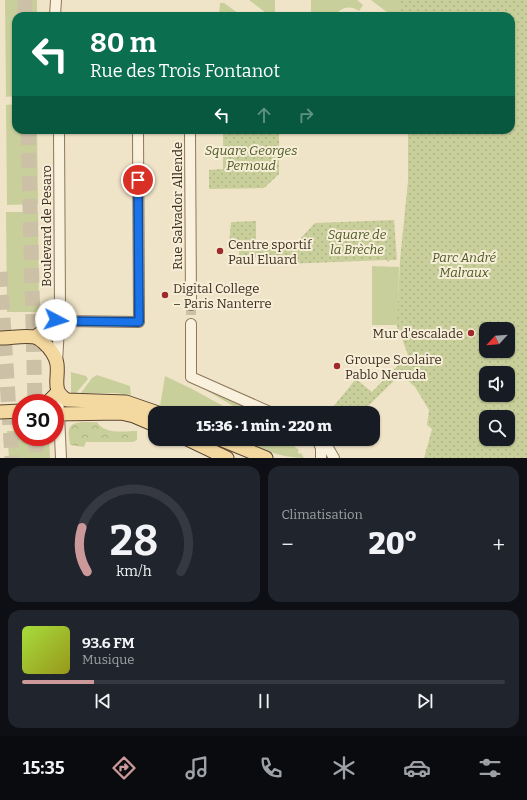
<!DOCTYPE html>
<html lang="fr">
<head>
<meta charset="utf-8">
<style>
  :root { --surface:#171b24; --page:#20242c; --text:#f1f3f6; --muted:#9ea1a6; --line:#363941; --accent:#cc999b }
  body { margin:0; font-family:Bitter,serif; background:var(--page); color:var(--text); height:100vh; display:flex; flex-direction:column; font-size:15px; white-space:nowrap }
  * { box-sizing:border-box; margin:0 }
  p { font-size:13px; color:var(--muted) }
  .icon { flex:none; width:22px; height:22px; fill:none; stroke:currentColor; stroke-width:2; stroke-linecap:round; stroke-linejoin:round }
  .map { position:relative; height:458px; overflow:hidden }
  .sheet { display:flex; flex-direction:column; gap:8px; padding:8px; background:#0d0f14; flex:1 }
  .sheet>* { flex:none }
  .guide { position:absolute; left:12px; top:12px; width:503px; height:122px; border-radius:12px; box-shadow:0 1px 3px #0004; background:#0b6e4f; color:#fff; overflow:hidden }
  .needle { width:26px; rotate:244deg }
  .buttons { position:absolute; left:479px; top:322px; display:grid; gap:8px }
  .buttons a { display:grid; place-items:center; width:36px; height:36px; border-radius:8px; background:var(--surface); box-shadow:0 1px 3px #0004; font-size:20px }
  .speed { position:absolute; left:12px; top:394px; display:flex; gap:8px; font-size:20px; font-weight:700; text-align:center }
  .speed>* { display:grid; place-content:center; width:52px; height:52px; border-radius:50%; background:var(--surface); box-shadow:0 1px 3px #0004; line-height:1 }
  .speed .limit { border:6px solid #d22; background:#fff; color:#111 }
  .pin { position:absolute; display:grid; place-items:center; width:34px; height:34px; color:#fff; margin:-17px; border:2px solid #fff; border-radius:50%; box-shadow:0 1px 4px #0007 }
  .me { position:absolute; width:44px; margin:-22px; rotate:95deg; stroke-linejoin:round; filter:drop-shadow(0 0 3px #0008) }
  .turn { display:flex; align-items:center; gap:14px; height:84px; padding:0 12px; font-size:18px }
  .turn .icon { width:52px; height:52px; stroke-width:2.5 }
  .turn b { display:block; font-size:28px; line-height:34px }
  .lanes { display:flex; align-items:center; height:38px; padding:0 12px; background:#0003; justify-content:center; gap:20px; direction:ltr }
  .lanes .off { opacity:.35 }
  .big { font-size:30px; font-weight:800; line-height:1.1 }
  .sheet .widget { flex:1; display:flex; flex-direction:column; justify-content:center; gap:6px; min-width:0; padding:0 14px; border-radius:12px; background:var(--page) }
  .sheet .dial { align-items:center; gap:0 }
  .dial svg { height:104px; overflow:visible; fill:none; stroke:var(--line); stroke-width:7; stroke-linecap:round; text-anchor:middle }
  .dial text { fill:var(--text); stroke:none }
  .song { display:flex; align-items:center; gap:12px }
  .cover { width:48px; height:48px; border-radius:6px; background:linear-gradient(135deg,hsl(80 70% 55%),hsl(60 70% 35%)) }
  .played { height:4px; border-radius:2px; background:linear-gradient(90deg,var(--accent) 15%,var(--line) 15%) }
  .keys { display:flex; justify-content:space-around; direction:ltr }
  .heat { display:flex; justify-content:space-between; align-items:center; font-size:22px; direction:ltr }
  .sheet .tiles { flex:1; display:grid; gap:8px; grid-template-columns:1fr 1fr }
  .widget:last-child { grid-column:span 2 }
  .trip { position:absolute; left:148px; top:406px; width:232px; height:40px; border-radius:12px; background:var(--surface); box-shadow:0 1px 3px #0004; font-weight:800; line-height:40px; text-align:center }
  .menu { display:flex; height:64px; justify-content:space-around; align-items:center; background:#090b0e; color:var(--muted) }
  .menu .icon { width:28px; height:28px }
  .menu .on { color:var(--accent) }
  .menu b { font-size:18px; color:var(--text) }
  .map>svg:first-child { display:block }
</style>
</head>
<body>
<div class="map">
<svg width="527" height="458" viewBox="0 0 527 458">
  <defs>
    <pattern id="forest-crowns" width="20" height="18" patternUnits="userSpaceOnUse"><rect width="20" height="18" fill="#c9cf9b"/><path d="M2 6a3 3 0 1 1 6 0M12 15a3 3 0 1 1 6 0" fill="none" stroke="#aeb285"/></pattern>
    <pattern id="park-dots" width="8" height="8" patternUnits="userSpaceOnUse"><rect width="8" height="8" fill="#c9cf9b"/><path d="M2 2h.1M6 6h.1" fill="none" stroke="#aeb285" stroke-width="1.8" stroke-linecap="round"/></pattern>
  </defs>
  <rect width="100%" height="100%" fill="#f0e4c8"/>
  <g fill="#c9cf9b">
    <path d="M5 0H37V16H16V96L6 97Z"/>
    <path d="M249 0H275V16H270Z"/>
    <path d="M311 0H357L363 5 359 11C350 5 341 7 335 16H311Z"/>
    <path d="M371 0H399V16H392Z"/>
    <path d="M220 3H224L242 16H219Z"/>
    <path d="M16 104V130H37L38 204 7 205 6 105Z"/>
    <path d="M6 212H38L39 312H7Z"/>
    <path d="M372 266 399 267 398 325H372Z"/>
    <path d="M71 372 86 376 88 379 76 393H71Z"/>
    <path d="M97 375 130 386 131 395 115 393H81L92 378Z"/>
    <path d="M165 376 192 389 236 413H177L160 406Z"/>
    <path d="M204 389 263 413H245Z"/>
    <path d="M7 431H21V437H49L50 458H9Z"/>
    <path d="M237 439H284L290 443 299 450 298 452 299 454 301 453 304 458C281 458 259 448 237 439Z"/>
  </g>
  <path fill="url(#forest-crowns)" d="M97 422C105 435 125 431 137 431V440L133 442H86L84 447 70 445C70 440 68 436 69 430 71 419 90 423 97 422Z"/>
  <g fill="url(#park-dots)" fill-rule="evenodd">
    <path d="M399 0H527V458H424L432 429 427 425 429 410 415 387 401 374 361 413H328L356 379 372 392 408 355 401 336 397 329 400 260 408 181V130H511V16H399ZM486 329H508V351H486ZM486 373H508V395H486ZM486 417H508V439H486Z"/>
    <path d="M223 130H279V174L264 188 209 189V170L223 169Z"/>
    <path d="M394 220 397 260H390L388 262 386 260 285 264 286 258 239 257V244H229L231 222 256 221V245H286L299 240 315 223Z"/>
  </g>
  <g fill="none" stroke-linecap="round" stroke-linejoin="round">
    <path stroke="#ccc0a6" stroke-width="10" stroke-dasharray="10 5" stroke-linecap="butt" d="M191 305V324"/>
    <g stroke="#ccc0a6" stroke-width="15" stroke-dasharray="15 8" stroke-linecap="butt">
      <path d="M25 0V16"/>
      <path d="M28 130 35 403"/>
      <path d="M0 272 12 458"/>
      <path d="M36 437V458"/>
    </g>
    <defs>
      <g id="minor">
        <path d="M55 16 56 0"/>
        <path d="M190 130 191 305"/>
        <path d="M55 319 60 321 139 322 138 130"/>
        <path d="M191 324V377L272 413"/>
        <path d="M57 363 60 309 59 130"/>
        <path d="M58 392 61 458"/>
        <path d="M317 439 321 448V458"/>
        <path d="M323 439 334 458"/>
      </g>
      <g id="major">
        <path d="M35 337 49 327 55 319"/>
        <path d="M0 338C11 338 24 335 34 337 37 337 42 341 44 343 50 348 56 357 57 364 59 379 51 391 67 400L126 402 158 413"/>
        <path d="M47 403 58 392"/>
        <path d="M0 412 21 411"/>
        <path d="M55 414 121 413 134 416 155 425"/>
        <path d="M187 439 227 458"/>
        <path d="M220 439 266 458"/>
      </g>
    </defs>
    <use href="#minor" stroke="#8d765c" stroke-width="12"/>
    <use href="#major" stroke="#5b4430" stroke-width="15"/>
    <use href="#minor" stroke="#faf1dc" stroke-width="10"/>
    <use href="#major" stroke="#f3d9a0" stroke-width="13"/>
  </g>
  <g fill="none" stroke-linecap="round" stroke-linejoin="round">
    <defs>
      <path id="route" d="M56 320 60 321 139 322 138 180"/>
    </defs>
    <use href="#route" stroke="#114b97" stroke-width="10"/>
    <use href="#route" stroke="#1a73e8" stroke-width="7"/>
  </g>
  <g fill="#9e2a2b" stroke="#f7eed8" stroke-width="1.5">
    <circle cx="220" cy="251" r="4"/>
    <circle cx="165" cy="295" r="4"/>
    <circle cx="471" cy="333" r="4"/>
    <circle cx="337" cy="366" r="4"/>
  </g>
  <g text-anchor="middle" stroke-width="4" stroke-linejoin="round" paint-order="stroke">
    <g font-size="13" font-style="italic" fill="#4d5a26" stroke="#f7eed8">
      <text x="251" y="155">Square Georges<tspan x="251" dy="15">Pernoud</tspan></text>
      <text x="357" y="239">Square de<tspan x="357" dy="15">la Brèche</tspan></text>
      <text x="464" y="262">Parc André<tspan x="464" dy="15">Malraux</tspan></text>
    </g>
    <g font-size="13" fill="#3d2e20" stroke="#f7eed8">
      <text transform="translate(177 206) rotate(-90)" y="5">Rue Salvador Allende</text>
      <text transform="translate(46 226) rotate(-90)" y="5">Boulevard de Pesaro</text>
    </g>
    <g font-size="13" fill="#3d2e20" stroke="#f7eed8" text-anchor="start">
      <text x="228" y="249">Centre sportif<tspan x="228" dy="15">Paul Eluard</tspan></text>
      <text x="173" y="293">Digital College<tspan x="173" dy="15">– Paris Nanterre</tspan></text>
      <text x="463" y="338" text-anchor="end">Mur d'escalade</text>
      <text x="345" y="364">Groupe Scolaire<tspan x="345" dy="15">Pablo Neruda</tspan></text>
    </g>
  </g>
</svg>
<div class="buttons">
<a><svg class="needle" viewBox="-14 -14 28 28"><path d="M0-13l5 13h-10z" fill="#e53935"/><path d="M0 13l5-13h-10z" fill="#9ea1a6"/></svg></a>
<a><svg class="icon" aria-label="sound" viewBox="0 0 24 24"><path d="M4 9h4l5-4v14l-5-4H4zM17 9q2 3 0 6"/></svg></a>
<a><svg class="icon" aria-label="search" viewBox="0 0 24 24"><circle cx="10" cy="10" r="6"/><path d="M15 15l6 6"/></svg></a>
</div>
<div class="speed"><div class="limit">30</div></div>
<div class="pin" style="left:138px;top:180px;background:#d93025"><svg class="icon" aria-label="arrive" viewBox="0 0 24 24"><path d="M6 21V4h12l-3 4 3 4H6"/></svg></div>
<svg class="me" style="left:56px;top:320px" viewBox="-20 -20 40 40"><circle r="19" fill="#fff"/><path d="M0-13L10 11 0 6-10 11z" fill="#1a73e8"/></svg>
<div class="trip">15:36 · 1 min · 220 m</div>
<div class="guide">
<div class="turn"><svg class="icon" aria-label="left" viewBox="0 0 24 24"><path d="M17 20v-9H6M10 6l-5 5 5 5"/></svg><div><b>80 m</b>Rue des Trois Fontanot</div></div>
<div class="lanes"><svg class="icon" aria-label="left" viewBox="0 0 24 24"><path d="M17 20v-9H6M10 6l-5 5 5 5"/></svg><svg class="icon off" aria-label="ahead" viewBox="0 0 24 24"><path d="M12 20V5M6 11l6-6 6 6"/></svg><svg class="icon off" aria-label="right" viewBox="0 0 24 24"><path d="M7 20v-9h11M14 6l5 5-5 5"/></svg></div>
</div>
</div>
<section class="sheet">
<div class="tiles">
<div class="widget dial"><svg viewBox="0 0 100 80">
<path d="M14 69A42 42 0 1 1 86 69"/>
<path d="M14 69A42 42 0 0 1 10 35" stroke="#cc999b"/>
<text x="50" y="56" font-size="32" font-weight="700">28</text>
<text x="50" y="72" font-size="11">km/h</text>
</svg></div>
<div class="widget"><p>Climatisation</p>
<div class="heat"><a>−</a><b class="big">20°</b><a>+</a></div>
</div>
<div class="widget">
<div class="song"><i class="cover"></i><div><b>93.6 FM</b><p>Musique</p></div></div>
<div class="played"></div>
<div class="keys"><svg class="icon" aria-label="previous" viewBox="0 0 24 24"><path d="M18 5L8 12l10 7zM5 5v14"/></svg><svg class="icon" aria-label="pause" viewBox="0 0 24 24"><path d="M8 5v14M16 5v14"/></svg><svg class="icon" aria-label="next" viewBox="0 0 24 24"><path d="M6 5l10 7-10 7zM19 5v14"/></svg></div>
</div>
</div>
</section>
<nav class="menu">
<b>15:35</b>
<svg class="icon on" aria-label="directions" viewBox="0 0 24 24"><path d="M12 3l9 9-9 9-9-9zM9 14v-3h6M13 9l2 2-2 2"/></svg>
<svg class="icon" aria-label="music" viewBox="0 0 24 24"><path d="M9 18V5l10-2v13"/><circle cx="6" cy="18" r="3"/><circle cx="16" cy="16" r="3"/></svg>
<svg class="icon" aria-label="phone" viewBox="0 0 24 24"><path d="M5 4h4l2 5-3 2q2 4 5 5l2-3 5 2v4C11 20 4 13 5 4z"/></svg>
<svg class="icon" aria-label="climate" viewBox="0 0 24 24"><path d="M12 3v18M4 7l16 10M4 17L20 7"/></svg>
<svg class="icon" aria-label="car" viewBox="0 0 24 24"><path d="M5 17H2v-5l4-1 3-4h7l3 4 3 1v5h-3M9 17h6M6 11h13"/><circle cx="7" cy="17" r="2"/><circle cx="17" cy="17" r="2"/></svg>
<svg class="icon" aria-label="filters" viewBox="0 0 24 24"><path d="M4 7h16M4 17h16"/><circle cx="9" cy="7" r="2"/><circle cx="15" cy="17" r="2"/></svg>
</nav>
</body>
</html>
